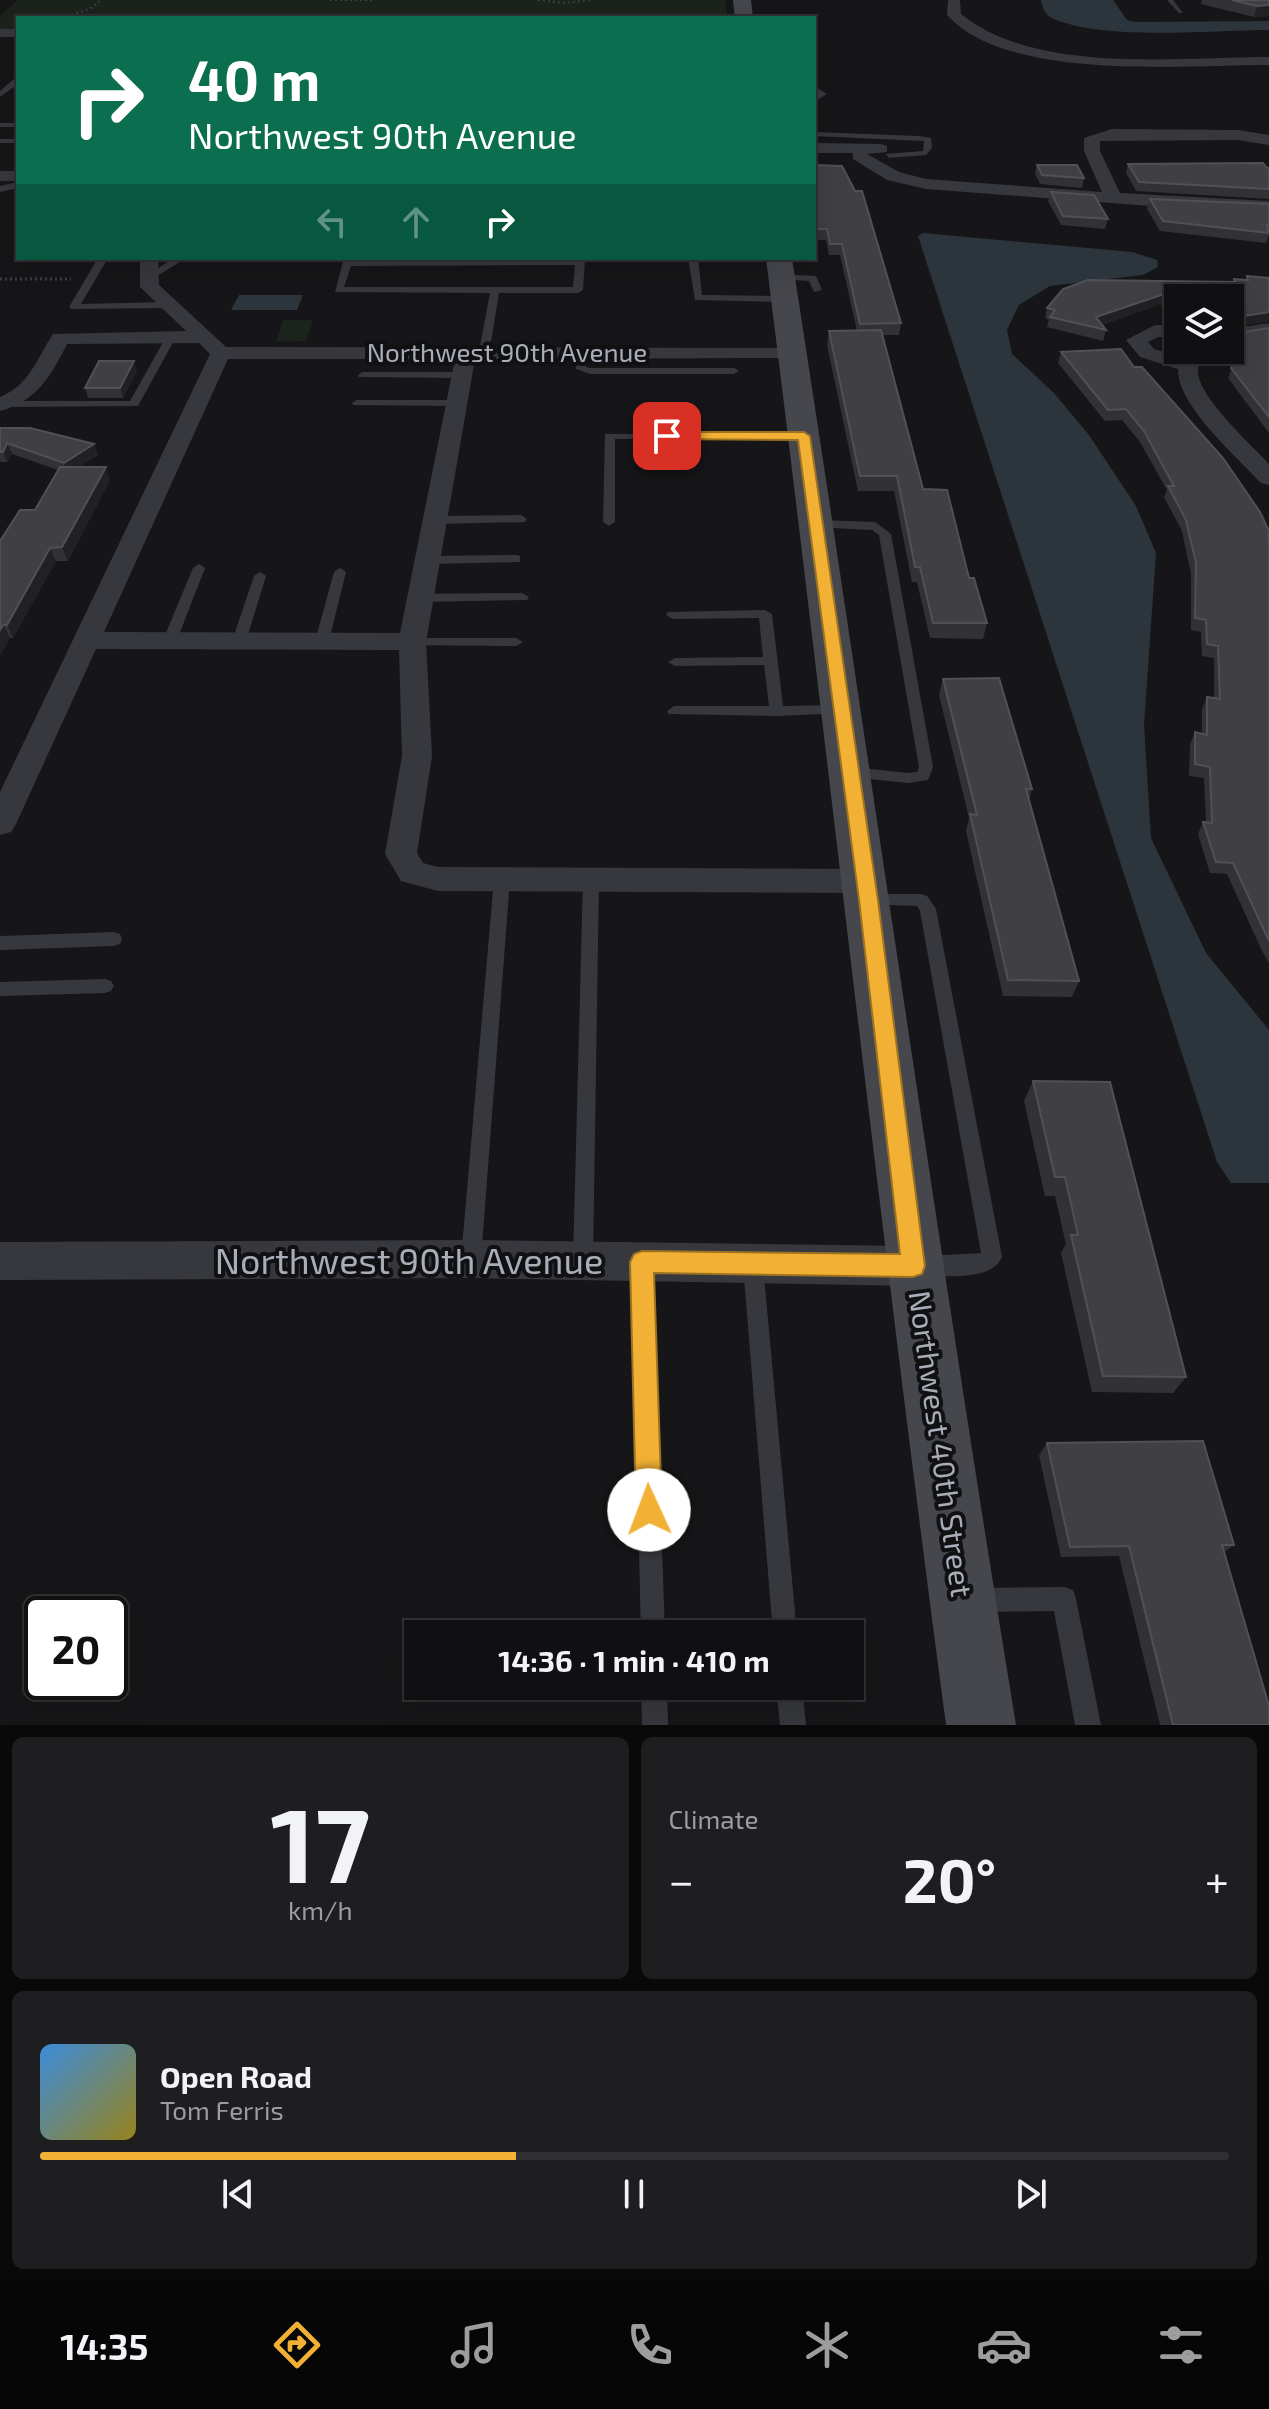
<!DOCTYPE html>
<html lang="en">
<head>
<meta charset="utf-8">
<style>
  :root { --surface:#101012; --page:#1e1e20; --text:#f1f3f6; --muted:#9c9d9f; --line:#303032; --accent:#f2b134 }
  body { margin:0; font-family:"Exo 2",sans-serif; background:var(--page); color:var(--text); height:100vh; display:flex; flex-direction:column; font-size:30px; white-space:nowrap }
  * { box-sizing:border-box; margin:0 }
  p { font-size:26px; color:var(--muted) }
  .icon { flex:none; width:44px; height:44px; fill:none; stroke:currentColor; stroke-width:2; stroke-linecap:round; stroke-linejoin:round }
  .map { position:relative; height:1725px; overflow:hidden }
  .details { display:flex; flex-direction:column; gap:12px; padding:12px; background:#09090a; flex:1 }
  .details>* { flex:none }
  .guide { position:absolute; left:16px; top:16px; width:800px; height:244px; border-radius:0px; box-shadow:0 8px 32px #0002,0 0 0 2px var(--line); background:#0b6e4f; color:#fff; overflow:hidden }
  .controls { position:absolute; left:1164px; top:284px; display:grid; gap:16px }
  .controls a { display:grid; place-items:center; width:80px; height:80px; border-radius:0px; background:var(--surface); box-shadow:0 8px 32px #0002,0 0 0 2px var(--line); font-size:40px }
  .speed { position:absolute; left:24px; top:1596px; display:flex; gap:16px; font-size:40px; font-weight:700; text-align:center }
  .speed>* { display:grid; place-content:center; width:104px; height:104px; border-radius:50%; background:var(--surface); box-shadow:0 8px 32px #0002,0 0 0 2px var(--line); line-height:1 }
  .speed .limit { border:4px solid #111; border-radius:12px; background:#fff; color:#111 }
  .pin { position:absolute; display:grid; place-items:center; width:68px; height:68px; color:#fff; margin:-34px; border-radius:16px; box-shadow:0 4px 12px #0006 }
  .me { position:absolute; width:88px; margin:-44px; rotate:358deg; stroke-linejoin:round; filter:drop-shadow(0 0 6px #0008) }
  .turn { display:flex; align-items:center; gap:28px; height:168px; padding:0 40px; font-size:36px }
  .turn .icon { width:104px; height:104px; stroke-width:2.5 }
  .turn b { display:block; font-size:56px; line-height:68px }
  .lanes { display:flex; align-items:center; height:76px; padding:0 40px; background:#0003; justify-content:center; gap:40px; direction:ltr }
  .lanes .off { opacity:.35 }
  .big { font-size:60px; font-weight:700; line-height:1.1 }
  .details .card { flex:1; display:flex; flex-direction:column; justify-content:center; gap:12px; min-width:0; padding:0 28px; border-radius:12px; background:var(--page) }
  .details .dial { align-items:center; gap:0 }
  .dial b { font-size:104px; line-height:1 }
  .song { display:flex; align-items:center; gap:24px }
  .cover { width:96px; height:96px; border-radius:12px; background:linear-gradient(135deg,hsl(210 70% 55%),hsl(50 70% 35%)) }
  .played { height:8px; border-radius:4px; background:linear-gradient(90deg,var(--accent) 40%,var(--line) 40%) }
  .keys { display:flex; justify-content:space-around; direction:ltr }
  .heat { display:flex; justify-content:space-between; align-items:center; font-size:44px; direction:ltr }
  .details .tiles { flex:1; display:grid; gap:12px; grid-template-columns:1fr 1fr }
  .card:last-child { grid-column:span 2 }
  .trip { position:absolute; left:404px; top:1620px; width:460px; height:80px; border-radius:0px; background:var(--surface); box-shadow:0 8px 32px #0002,0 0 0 2px var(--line); font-weight:700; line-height:80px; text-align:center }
  .tab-bar { display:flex; height:128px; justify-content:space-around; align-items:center; background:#060607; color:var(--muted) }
  .tab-bar .icon { width:56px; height:56px }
  .tab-bar .current { color:var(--accent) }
  .tab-bar b { font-size:36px; color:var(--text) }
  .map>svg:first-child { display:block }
</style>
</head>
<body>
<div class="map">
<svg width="1269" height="1725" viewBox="0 0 1269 1725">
  <rect width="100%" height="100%" fill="#161618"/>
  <g fill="#1c231d">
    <path d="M18 0H725L727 18H18V29H0V16Z"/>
    <path d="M283 320H313L306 341 276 342Z"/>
  </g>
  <g fill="#2c353c">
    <path d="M1041 0H1113L1127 20 1136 22 1269 21V30C1212 30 1105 41 1054 19 1046 16 1042 8 1041 0Z"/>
    <path d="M923 233 1132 252 1157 260 1158 267 1143 275 1050 286 1019 305 1007 330 1012 354 1054 393 1089 435 1136 506 1156 553 1144 725 1151 838 1206 953 1269 1030V1183H1231L1217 1162 918 236Z"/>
    <path d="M239 295H303L297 310H231Z"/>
  </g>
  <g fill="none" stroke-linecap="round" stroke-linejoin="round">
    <g stroke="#3d3f44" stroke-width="2" stroke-dasharray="2 3" stroke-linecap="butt">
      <path d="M330 0H375"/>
      <path d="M538 0 564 3 591 0"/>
      <path d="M62 18 90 9 101 0"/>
    </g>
    <path stroke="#3d3f44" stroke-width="3" stroke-dasharray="2 3" stroke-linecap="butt" d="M0 279H71"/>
    <g fill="#37383d" fill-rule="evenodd">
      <path d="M1167 0H1173L1183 13H1179Z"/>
      <path d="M15 78H18V84L0 97V91Z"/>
      <path d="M814 86 827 94 814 102V97L818 94 814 91Z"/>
      <rect x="0" y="123" width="18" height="4"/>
      <path d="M814 132 919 136 931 138 932 148 926 155 889 158 886 154 923 151 924 141 814 136Z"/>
      <rect x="0" y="139" width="18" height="4"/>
      <path d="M18 182V188L0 192V186Z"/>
      <path d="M98 258H108L81 304 168 302 173 305 168 308 71 309 69 307Z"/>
      <path d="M174 258H186L151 280 143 278Z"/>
      <path d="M344 258H354L353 260 585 258 583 290 578 293H499L490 348 466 356 461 353 462 351 480 346 490 293 335 292ZM575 265 573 287H344L351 266Z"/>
      <path d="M688 258H698L702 295 785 296 790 299 785 302 695 300Z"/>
      <path d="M781 274 816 276 822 290 814 292 809 281 778 279 776 277Z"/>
      <path d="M171 334 176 337 138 406 0 407V401H130L166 337Z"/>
      <path d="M581 349 586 352V367L590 368H734L739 371 734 374H590L576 369V352Z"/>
      <path d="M363 372H462L467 375 462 378 359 377 358 375Z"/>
      <path d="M357 400H457L462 403 457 406 353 405 352 403Z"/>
      <path d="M804 433 810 436 808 438 615 439V522L609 526 603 522 605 434Z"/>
      <path d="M521 515 527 519 525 522 435 524 429 520 435 516Z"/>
      <path d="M816 520 875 522 891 534 933 767 928 780 908 783 851 777 844 772 851 767 908 773 917 772 919 767 879 535 872 530 812 527 810 524Z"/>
      <path d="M516 555 520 556V562L427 564 421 560 427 556Z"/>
      <path d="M199 564 205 568 177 640 170 644 165 643 163 640 193 568Z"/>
      <path d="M340 568 346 572 329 641 322 645 317 644 315 641 334 572Z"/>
      <path d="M260 572 266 576 246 641 239 645 234 644 232 641 254 576Z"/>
      <path d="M522 593 529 597 527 600 420 602 413 598 420 594Z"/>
      <path d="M765 610 772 614 783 706 841 705 848 710 846 713 777 716 669 714 667 711 674 706H769L764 665 675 666 668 662 675 658 763 657 759 618 673 619 666 615 668 612Z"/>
      <path d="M412 638H516L523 642 516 646 407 645V639Z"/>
      <path d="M502 873 508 875 510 879 481 1259 478 1266 471 1269 464 1266 461 1259 494 879 496 875Z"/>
      <path d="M591 873 597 875 599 879 593 1260 590 1267 583 1270 576 1267 573 1260 583 879 585 875Z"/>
      <path d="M869 894H921L927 896 936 909 1002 1257C991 1282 946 1275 923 1276L916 1273 913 1266 916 1259 923 1256 981 1253 920 911 917 906 863 904 861 900 863 896Z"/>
      <path d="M114 932 120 934 122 939 120 944 114 946 0 950V936Z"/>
      <path d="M105 979 111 981 114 986 111 991 105 993 0 996V982Z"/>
      <path d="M642 1252 649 1255 652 1262 665 1634H641L632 1262 635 1255Z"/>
      <path d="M753 1255 760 1258 763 1265 797 1634H773L743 1265 746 1258Z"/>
      <path d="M1064 1587 1073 1590 1076 1599 1101 1725H1075L1054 1611 974 1612 965 1609 962 1600 965 1591 974 1588Z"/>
      <path d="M641 1686H667L668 1725H642Z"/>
      <path d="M776 1686H802L806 1725H780Z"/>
    </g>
    <g fill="#37383d" fill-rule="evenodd">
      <path d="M948 0H960L961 14C1037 75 1175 57 1269 57V65C1185 65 1007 82 947 15Z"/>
      <rect x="0" y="29" width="18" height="8"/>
      <path d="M1112 129 1238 130 1269 135V145L1238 140 1100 141V151L1120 193 1269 201V211L1177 208 926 189 887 180 853 159V153H814V143L881 144 887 146V152L867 154 899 172 926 179 1102 192 1084 151V138Z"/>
      <rect x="0" y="171" width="18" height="10"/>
      <path d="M140 258H158L159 285 226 347 799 348 802 352 799 356 792 358 475 359 426 642 432 756 417 853 423 863 438 867 866 869 877 872 882 881 877 890 866 893 438 891 401 881 385 854 402 756 399 650 96 649 16 824 11 832 0 835V792L210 354 199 343 67 344C51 376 37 401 0 411V397C30 385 37 358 53 334L186 331 140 287ZM228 359H455L400 633 104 632Z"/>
      <path d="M1269 323V335L1230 341V329Z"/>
      <path d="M1155 325H1178V337H1158L1148 342 1154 349 1183 357 1189 350H1210C1207 354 1201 360 1199 365 1189 390 1253 446 1269 464V485L1261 483C1236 456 1177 405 1178 369L1140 357 1126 340Z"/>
      <path d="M471 1240 913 1246 928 1252 934 1266 928 1280 913 1286 471 1278 0 1280V1242Z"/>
    </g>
    <g fill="#45474d" fill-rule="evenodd">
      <path d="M733 0H751L753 18H735Z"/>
      <path d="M766 258H792C868 747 936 1237 1016 1725H946C881 1237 827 747 766 258Z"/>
    </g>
  </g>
  <g fill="#323236">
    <path d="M1202 0H1269V16L1254 17 1201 4Z"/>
    <path d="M1128 164 1269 168V199L1136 191 1126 173Z"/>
    <path d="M814 165 901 323 899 335H882L923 489 969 578 987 623 983 639 930 638 917 582H912L894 491H858L827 345 829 331H857L840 255H829L826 240H817L814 229Z"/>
    <path d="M1037 165 1084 178 1082 188 1040 184 1035 174Z"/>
    <path d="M1051 192 1108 219 1105 229 1061 225 1048 201Z"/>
    <path d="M1150 199 1269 204V235L1266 243 1160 231 1147 209Z"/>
    <path d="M1269 275V321L1230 328V298H1178V315L1165 314 1161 304 1102 325 1106 330 1103 341 1047 327 1049 320 1045 318 1047 308 1233 282 1234 279 1246 280 1247 276 1268 278Z"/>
    <path d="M1269 328V433L1228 378 1245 332Z"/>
    <path d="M1061 352 1134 367 1269 531V963L1262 951 1227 874 1210 873 1198 834 1203 822 1206 823 1204 778 1189 776 1190 744 1195 732 1202 734V709L1207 697 1214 698V658L1202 656 1201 632 1191 630V574L1182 531 1164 497 1167 490 1140 442 1122 420 1105 421 1058 363Z"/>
    <path d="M137 371 123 398H88L85 388Z"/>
    <path d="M0 428 94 444 98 455 78 467 110 480 68 561H56L13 638H10L0 655V541L35 510 58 470 12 454 7 462H0Z"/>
    <path d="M943 679 1032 789 1029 801 1079 981 1072 997 1003 996 966 831 969 818 939 695Z"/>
    <path d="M1033 1081 1186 1377 1173 1393 1092 1392 1061 1253 1066 1244 1055 1196H1045L1024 1101Z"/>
    <path d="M1047 1443 1234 1545 1224 1552 1269 1725H1160L1119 1556 1061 1557 1039 1455Z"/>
  </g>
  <g fill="#212124">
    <path d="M1269 5V16L1254 17 1257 6Z"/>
    <path d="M1164 294 1161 304 1094 328 1096 317Z"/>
    <path d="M1269 312V321L1230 328 1231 318Z"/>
    <path d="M134 361 137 371 123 398 120 388Z"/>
    <path d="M7 443 12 454 7 462 3 452Z"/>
    <path d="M94 444 98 455 68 474 64 463Z"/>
    <path d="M106 467 110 480 68 561 62 547Z"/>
    <path d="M50 548 56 561 13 638 7 625Z"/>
    <path d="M3 625 10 638 0 655V630Z"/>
  </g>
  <g fill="#3f3f44" stroke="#4f5156" stroke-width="2">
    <path d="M1232 0H1269V5L1257 6Z"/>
    <path d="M1263 163 1267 168H1269V189L1139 182 1128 164Z"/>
    <path d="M814 165 842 166 855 191H862L901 323 860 324 842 244H830L827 229H818L814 213Z"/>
    <path d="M1037 165H1077L1084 178 1042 175Z"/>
    <path d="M1051 192 1094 195 1108 219 1063 216Z"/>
    <path d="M1150 199 1269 204V225H1267L1269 233 1163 221Z"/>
    <path d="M1247 276 1269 278V312L1231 318 1230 298H1178V305L1168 304 1164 294 1096 317 1106 330 1050 317 1055 310 1047 308 1063 289 1088 280 1235 282 1234 279 1248 280Z"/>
    <path d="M1269 328V417L1231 368 1245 332Z"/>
    <path d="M881 330 923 489 947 490 969 578H974L987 623H933L920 567H915L897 476H860L829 331Z"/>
    <path d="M1121 349 1134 367H1142L1223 458 1260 512 1269 531V535H1268L1269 541V941L1233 863 1216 862 1203 822 1212 823 1210 767 1195 764V732L1207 735V697L1220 699 1218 646 1207 644 1206 620 1195 618 1196 563 1186 520 1168 486H1174L1144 431 1126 409 1108 410 1061 352Z"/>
    <path d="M99 361H134L120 388H85Z"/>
    <path d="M0 428H30L94 444 64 463 7 443 3 452H0Z"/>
    <path d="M60 467H106L62 547 50 548 7 625H3L0 630V541L20 510H35Z"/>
    <path d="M999 678 1032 789H1026L1079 981 1008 980 970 814 977 815 943 679Z"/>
    <path d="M1033 1081 1110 1082 1186 1377 1103 1376 1071 1235H1078L1065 1177H1055Z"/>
    <path d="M1203 1441 1234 1545H1222L1269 1706V1725H1173L1129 1546 1070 1547 1047 1443Z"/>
  </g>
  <path fill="#f2b134" stroke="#9d7322" stroke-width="2" d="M667 432H804L810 436 878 900 925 1266 922 1274 913 1277 654 1273 662 1510 658 1519 649 1523 640 1519 636 1510 630 1262 634 1254 642 1251 900 1254 859 900 798 440 662 439 660 436Z"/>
  <g text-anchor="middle" stroke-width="8" stroke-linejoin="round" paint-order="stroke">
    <g font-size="26" fill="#a8adb8" stroke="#111113">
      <text x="507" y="362">Northwest 90th Avenue</text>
    </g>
    <g font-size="30" fill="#a8adb8" stroke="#111113">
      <text transform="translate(940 1444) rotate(82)" y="10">Northwest 40th Street</text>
    </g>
    <g font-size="36" fill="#a8adb8" stroke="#111113">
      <text x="409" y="1274">Northwest 90th Avenue</text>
    </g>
  </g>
</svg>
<div class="controls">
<a><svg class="icon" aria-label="layers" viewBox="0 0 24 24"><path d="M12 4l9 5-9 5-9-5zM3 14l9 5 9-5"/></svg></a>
</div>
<div class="speed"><div class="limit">20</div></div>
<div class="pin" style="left:667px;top:436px;background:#d93025"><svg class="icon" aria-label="arrive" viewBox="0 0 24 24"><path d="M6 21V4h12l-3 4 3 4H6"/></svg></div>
<svg class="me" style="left:649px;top:1510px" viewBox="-20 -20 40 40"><circle r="19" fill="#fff"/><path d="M0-13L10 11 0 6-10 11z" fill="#f2b134"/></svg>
<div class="trip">14:36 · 1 min · 410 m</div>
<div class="guide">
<div class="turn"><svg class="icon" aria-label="right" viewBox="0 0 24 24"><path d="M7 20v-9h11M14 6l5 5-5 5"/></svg><div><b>40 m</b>Northwest 90th Avenue</div></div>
<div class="lanes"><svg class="icon off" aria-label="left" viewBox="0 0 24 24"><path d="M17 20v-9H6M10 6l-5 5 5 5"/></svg><svg class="icon off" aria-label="ahead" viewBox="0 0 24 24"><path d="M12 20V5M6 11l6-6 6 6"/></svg><svg class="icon" aria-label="right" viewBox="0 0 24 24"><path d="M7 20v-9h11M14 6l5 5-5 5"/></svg></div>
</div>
</div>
<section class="details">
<div class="tiles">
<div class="card dial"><b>17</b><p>km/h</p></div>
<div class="card"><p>Climate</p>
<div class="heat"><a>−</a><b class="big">20°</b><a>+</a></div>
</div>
<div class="card">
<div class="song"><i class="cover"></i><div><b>Open Road</b><p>Tom Ferris</p></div></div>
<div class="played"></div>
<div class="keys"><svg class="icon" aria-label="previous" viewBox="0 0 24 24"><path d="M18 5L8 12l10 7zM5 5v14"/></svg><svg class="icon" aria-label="pause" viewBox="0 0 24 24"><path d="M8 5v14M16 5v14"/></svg><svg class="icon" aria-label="next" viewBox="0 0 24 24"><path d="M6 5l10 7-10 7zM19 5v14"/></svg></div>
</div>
</div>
</section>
<nav class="tab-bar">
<b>14:35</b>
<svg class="icon current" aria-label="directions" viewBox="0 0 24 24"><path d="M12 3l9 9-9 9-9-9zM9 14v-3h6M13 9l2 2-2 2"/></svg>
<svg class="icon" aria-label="music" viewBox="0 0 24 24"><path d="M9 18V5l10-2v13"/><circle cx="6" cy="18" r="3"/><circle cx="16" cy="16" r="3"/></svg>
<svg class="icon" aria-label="phone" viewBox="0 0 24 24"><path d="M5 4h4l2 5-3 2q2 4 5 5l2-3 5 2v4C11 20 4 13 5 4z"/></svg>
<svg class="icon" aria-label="climate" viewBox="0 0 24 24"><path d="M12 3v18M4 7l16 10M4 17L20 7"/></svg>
<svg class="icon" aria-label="car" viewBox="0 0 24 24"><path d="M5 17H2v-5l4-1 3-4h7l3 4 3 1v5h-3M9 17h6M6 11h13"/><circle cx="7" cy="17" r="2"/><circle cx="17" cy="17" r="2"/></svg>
<svg class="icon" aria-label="filters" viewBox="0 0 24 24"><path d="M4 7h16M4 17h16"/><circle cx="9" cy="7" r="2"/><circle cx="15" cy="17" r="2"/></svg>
</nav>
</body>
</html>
